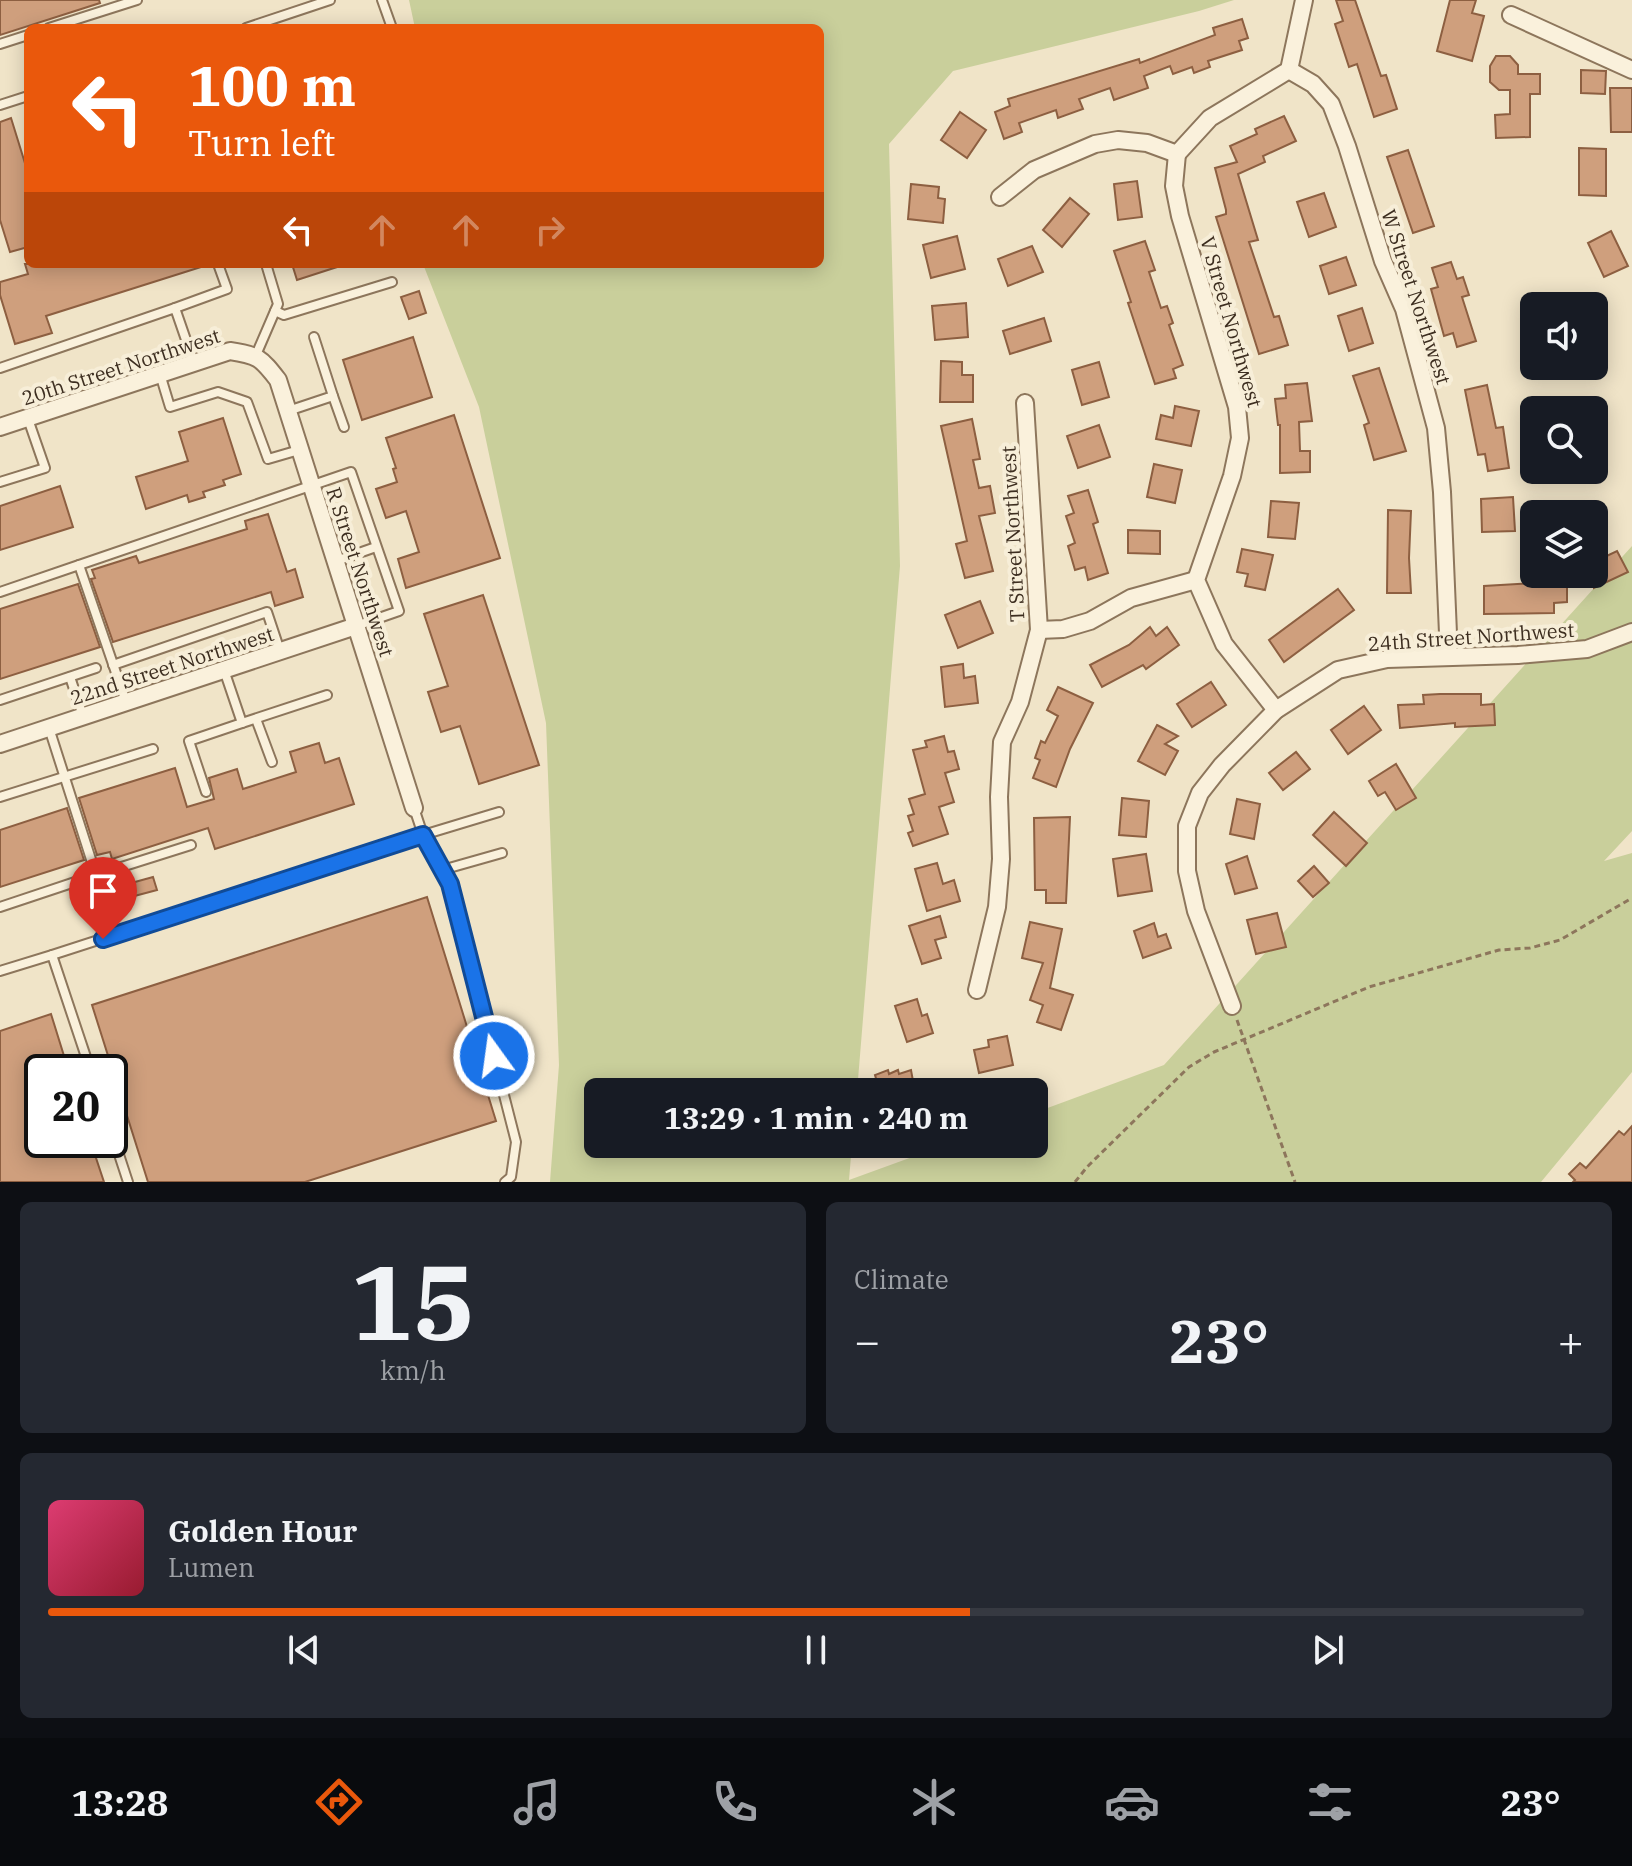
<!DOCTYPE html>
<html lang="en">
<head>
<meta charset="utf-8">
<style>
  :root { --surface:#171b24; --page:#242831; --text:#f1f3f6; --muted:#9ea1a6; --line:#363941; --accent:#ea580c }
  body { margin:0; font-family:"IBM Plex Serif",serif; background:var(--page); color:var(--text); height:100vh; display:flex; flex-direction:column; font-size:30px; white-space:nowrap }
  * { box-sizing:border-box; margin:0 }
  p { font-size:26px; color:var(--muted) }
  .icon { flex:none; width:44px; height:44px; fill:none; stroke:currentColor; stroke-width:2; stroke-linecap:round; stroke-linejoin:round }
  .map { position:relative; height:1182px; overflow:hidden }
  .details { display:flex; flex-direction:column; gap:20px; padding:20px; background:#0d0f14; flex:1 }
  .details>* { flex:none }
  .top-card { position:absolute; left:24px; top:24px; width:800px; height:244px; border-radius:12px; box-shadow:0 4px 20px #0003; background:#ea580c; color:#fff; overflow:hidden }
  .tools { position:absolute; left:1520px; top:292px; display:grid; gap:16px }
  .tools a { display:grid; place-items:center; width:88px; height:88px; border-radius:12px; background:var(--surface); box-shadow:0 4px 20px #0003; font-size:40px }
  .speed { position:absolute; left:24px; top:1054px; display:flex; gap:16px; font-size:40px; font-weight:700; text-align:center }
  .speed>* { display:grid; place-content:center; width:104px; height:104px; border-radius:50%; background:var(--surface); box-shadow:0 4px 20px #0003; line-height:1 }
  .speed .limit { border:4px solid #111; border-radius:12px; background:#fff; color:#111 }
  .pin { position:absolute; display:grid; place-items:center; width:68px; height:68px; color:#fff; margin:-82px -34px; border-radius:50% 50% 50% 0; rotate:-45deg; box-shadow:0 0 8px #0007 }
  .pin .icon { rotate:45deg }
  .me { position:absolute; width:88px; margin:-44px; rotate:346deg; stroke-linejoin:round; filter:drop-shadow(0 0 6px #0008) }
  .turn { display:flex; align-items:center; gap:28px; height:168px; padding:0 32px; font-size:36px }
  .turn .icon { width:104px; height:104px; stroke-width:2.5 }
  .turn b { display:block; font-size:56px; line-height:68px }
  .lanes { display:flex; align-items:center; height:76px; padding:0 32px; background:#0003; justify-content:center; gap:40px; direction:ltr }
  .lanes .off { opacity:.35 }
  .big { font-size:60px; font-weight:700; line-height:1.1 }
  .details .tile { flex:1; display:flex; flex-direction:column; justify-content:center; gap:12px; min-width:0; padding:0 28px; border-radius:12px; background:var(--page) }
  .details .dial { align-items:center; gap:0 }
  .dial b { font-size:104px; line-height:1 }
  .song { display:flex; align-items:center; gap:24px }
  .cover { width:96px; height:96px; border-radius:12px; background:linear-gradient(135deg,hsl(340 70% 55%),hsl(350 70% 35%)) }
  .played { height:8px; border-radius:4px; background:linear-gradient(90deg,var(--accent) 60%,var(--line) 60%) }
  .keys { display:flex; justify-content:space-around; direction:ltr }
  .heat { display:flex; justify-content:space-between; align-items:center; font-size:44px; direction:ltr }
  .details .tiles { flex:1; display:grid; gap:20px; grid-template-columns:1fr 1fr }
  .tile:last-child { grid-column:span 2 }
  .trip { position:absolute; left:584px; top:1078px; width:464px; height:80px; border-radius:12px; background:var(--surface); box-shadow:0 4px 20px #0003; font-weight:700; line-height:80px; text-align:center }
  .tabs { display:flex; height:128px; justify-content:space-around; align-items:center; background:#090b0e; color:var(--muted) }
  .tabs .icon { width:56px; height:56px }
  .tabs .selected { color:var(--accent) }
  .tabs b { font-size:36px; color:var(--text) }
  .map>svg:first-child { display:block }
</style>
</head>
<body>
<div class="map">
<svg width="1632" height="1182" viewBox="0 0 1632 1182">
  <rect width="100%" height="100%" fill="#f0e4c8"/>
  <path fill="#c9cf9b" d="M409 0H1234L1199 11 953 71 889 144 900 566 857 1092H598V1144H852L849 1180 948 1144H1034V1113L1164 1065 1632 546V831L1604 861 1632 853V1072L1541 1182H550L559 1065 546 723 479 407 423 264H820V28H415Z"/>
  <g fill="#cf9f7d" stroke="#8d5f41" stroke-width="2">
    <path d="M0 0H99L100 3 0 35Z"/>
    <path d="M1336 0H1355L1381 76 1386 75 1397 109 1374 117 1357 64 1349 67 1335 24 1343 21Z"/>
    <path d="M1450 0H1476L1472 13 1484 16 1472 61 1437 51Z"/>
    <path d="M1242 19 1248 38 1239 41 1242 50 1208 61 1210 67 1194 73 1192 67 1173 74 1170 66 1144 76 1148 88 1114 100 1110 88 1079 99 1083 109 1058 118 1056 110 1019 123 1022 132 1004 139 995 112 1010 106 1008 99 1139 59 1140 63 1215 35 1213 28Z"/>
    <path d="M1496 56H1510L1518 65V74H1540V94H1530V137L1496 138 1495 115 1510 114V90H1499L1490 82V66Z"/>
    <path d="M1581 70 1606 71 1605 94 1581 93Z"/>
    <path d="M1610 88H1632V132H1611Z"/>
    <path d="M960 112 986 130 967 158 941 140Z"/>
    <path d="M1284 116 1296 141 1263 156 1265 162 1238 174 1258 240 1249 242 1274 317 1279 316 1288 345 1259 354 1216 217 1226 214V210L1215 168 1237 162 1230 146 1257 134 1255 129Z"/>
    <path d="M11 118 28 173V247L10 252 0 220V122Z"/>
    <path d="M1579 148 1606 149V196L1579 195Z"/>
    <path d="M1408 150 1434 226 1413 233 1387 157Z"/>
    <path d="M1137 181 1142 217 1118 220 1114 184Z"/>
    <path d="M911 184 939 187 938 198 945 199 943 223 908 219Z"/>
    <path d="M1324 193 1336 227 1309 237 1297 202Z"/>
    <path d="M1070 198 1089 214 1062 247 1043 230Z"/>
    <path d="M1611 231 1628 266 1604 277 1588 243Z"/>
    <path d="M957 236 965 269 931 278 923 245Z"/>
    <path d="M1145 241 1155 270 1149 272 1161 308 1167 306 1173 323 1169 325 1183 365 1173 369 1176 378 1155 384 1128 303 1131 302 1114 251Z"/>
    <path d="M1032 246 1043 272 1008 286 998 259Z"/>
    <path d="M1346 257 1356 285 1329 294 1320 266Z"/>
    <path d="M1451 262 1457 279 1463 277 1469 295 1462 297 1476 341 1457 347 1453 333 1444 336 1431 289 1438 287 1432 268Z"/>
    <path d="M25 264H201V267L46 316 52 333 15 344 0 295V282L28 274Z"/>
    <path d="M292 264H336L337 267 297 280Z"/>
    <path d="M419 291 426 313 409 319 401 297Z"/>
    <path d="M966 303 968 337 935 340 932 306Z"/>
    <path d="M1362 308 1373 343 1349 351 1338 316Z"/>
    <path d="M1044 318 1051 341 1010 354 1003 331Z"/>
    <path d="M413 337 432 397 362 420 343 360Z"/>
    <path d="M941 361 962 362V375H973V402H940Z"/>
    <path d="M1099 362 1109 397 1082 405 1072 370Z"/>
    <path d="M1379 368 1406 451 1374 460 1364 425 1369 423 1353 376Z"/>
    <path d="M1307 383 1312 421 1299 422 1300 451H1310V472L1280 473V425H1278L1275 399 1286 398 1285 385Z"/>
    <path d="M1487 385 1496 428 1503 427 1509 468 1488 471 1485 454 1478 455 1465 390Z"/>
    <path d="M1175 406 1199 411 1191 446 1156 439 1161 415 1173 418Z"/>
    <path d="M454 415 500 558 406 588 398 559 419 552 406 511 386 518 376 489 397 482 393 469 396 468 386 438Z"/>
    <path d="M223 418 241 474 223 480 225 485 203 492 205 497 189 502 187 495 146 509 136 477 188 461 179 432Z"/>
    <path d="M972 419 980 459 973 460 979 488 990 486 995 513 979 516 993 571 965 578 956 544 967 541 941 426Z"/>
    <path d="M1099 425 1110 457 1078 468 1067 436Z"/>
    <path d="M1154 464 1182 470 1175 503 1147 497Z"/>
    <path d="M60 486 73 527 0 550V506Z"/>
    <path d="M1088 490 1098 522 1093 524 1108 573 1088 580 1085 567 1075 570 1068 546 1075 543 1066 516 1074 513 1068 496Z"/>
    <path d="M1513 497 1515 531 1482 532 1481 499Z"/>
    <path d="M1271 501 1299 503 1295 539 1268 537Z"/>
    <path d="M1388 510 1411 511 1409 558 1411 593H1387Z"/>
    <path d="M268 514 287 572 295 569 303 597 275 606 271 592 113 642 91 579 95 578 92 570 136 556 139 563 247 529 245 521Z"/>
    <path d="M1128 530 1160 531V554L1128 553Z"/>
    <path d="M1242 549 1273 555 1265 590 1245 586 1248 574 1237 572Z"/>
    <path d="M1617 551 1628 572 1594 588V562Z"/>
    <path d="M1567 581V602L1554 603V613L1484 614V586Z"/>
    <path d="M78 584 100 647 0 679V609Z"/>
    <path d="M1338 589 1354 610 1284 662 1269 640Z"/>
    <path d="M483 595 539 765 479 784 460 726 441 732 428 692 448 686 424 614Z"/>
    <path d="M980 601 993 633 958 648 945 615Z"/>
    <path d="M1150 627 1156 636 1167 627 1179 645 1146 669 1143 665 1102 687 1090 665 1129 645Z"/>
    <path d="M963 664 964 678 975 676 978 703 945 707 941 667Z"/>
    <path d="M1211 682 1226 705 1192 727 1177 704Z"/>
    <path d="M1058 687 1093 703 1070 749 1056 787 1033 778 1040 760 1035 758 1041 741 1045 743 1058 716 1047 710Z"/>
    <path d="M1440 694H1481V705L1494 704 1495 725 1455 727V723L1400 728 1398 705 1424 704 1423 695Z"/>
    <path d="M1364 706 1381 730 1348 754 1331 730Z"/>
    <path d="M1157 725 1178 736 1165 744 1178 751 1165 775 1138 761Z"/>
    <path d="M944 736 948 752 954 751 959 769 945 773 954 802 939 807 948 834 913 846 908 833 913 831 908 816 914 814 909 799 925 794 913 750 927 747 925 741Z"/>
    <path d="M319 743 325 763 339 758 354 804 215 849 208 828 112 859 110 852 97 855 79 798 175 768 187 807 214 799 209 778 237 769 243 789 296 772 290 752Z"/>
    <path d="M1296 752 1310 769 1283 790 1269 773Z"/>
    <path d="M1396 764 1416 798 1396 810 1385 792 1378 796 1369 781Z"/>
    <path d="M1122 798 1149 801 1146 837 1119 835Z"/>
    <path d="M1237 799 1260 804 1254 839 1230 834Z"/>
    <path d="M67 808 84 860 0 887V830Z"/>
    <path d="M1334 812 1367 843 1346 866 1313 835Z"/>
    <path d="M1070 817 1066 903H1046V890H1035L1034 818Z"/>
    <path d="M1146 854 1152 891 1118 896 1113 859Z"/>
    <path d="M1247 856 1257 888 1235 894 1226 864Z"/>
    <path d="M937 863 943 884 954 880 960 901 927 911 915 869Z"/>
    <path d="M1314 866 1329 883 1313 897 1298 881Z"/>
    <path d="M153 877 157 890 127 898 124 885Z"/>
    <path d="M427 897 496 1121 305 1182H148L92 1005Z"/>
    <path d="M1277 913 1286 947 1256 954 1247 920Z"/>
    <path d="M940 916 946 937 935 940 941 958 922 964 909 926Z"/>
    <path d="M1030 922 1062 929 1050 988 1073 995 1061 1030 1037 1022 1043 1005 1030 1000 1043 963 1022 958Z"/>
    <path d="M1154 923 1158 937 1166 934 1171 948 1143 958 1134 931Z"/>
    <path d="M917 999 922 1016 927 1014 933 1033 907 1042 895 1006Z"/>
    <path d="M51 1014 69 1072H42V1140H90L104 1182H0V1031Z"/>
    <path d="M1007 1036 1013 1065 979 1073 974 1050 989 1047 988 1040Z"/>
    <path d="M888 1070 889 1074 898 1070 899 1074 911 1070 915 1092H880L875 1075Z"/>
    <path d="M1632 1126V1182H1573L1575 1180 1569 1174 1580 1163 1586 1168 1619 1131 1624 1135Z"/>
  </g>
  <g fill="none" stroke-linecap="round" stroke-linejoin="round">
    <defs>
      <g id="service">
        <path d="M382 0 392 28"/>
        <path d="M49 28 137 0"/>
        <path d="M246 28 330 0"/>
        <path d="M0 44 28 35"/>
        <path d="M0 105 28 96"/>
        <path d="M175 308 227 289 218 264"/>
        <path d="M275 311 284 315 392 282"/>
        <path d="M256 355 278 304 266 264"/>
        <path d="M0 368 175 308 194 363"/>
        <path d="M160 374 170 407 218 392 247 402 268 459 299 450"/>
        <path d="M333 396 344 427"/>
        <path d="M288 411 333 396 314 337"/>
        <path d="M0 482 45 468 28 419"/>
        <path d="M336 561 376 547"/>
        <path d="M0 592 79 565"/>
        <path d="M113 665 267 612 280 651"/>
        <path d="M70 677 83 716"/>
        <path d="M0 700 96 668"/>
        <path d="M126 702 79 565 351 472 399 611 356 626"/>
        <path d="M256 719 272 762"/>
        <path d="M242 723 327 695"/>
        <path d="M206 792 189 741 242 723 224 670"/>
        <path d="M0 797 153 749"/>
        <path d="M499 812 423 835 450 884 516 1142 511 1177 505 1182"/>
        <path d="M442 870 502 853"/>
        <path d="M96 875 191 845"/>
        <path d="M0 907 96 875 49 728"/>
        <path d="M52 955 423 835 414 808"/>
        <path d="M0 971 52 955 91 1072"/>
        <path d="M110 1127 128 1182"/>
      </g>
      <g id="minor">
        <path d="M1511 15 1632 70"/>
        <path d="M1289 70 1313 84 1331 104 1347 146 1383 261 1404 309 1436 428 1442 492 1449 657"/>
        <path d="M1177 154 1174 186 1180 216 1237 407 1240 438 1232 476 1196 580 1224 644 1276 710"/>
        <path d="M1000 197 1034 170 1095 144 1118 140 1147 143 1177 154 1210 118 1289 70 1304 0"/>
        <path d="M0 427 230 351C258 355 261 358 278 380L414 808"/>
        <path d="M1039 630 1063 629 1090 621 1131 598 1196 580"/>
        <path d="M0 744 356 626"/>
        <path d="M977 990 997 907 1001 859 999 797 1002 742 1020 702 1039 630 1025 403"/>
        <path d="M1232 1006 1196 911 1187 871V826L1200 793 1222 765 1276 710 1338 670 1387 659 1518 655 1587 649 1632 632"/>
      </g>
    </defs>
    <use href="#service" stroke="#8d765c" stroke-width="12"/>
    <use href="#minor" stroke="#8d765c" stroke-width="20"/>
    <g stroke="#8d765c" stroke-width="3" stroke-dasharray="6 4" stroke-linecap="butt">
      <path d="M1237 1020 1295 1182"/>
      <path d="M1075 1182 1087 1167 1189 1067 1214 1052 1369 987 1499 950 1530 948 1560 940 1632 898"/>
    </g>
    <use href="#service" stroke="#faf1dc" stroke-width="8"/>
    <use href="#minor" stroke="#faf1dc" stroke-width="16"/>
  </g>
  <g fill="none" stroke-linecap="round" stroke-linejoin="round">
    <defs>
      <path id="route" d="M103 939 423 835 450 884 494 1056"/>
    </defs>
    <use href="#route" stroke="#114b97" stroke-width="20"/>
    <use href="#route" stroke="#1a73e8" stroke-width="14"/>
  </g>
  <g text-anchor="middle" stroke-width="8" stroke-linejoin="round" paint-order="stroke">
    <g font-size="20" fill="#3d2e20" stroke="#f7eed8">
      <text transform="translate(1416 297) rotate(72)" y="7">W Street Northwest</text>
      <text transform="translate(1231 322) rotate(74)" y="7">V Street Northwest</text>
      <text transform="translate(121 367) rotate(-18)" y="7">20th Street Northwest</text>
      <text transform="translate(1013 534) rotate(-93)" y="7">T Street Northwest</text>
      <text transform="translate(360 572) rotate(72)" y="7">R Street Northwest</text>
      <text transform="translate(1471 637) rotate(-4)" y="7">24th Street Northwest</text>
      <text transform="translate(172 666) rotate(-18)" y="7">22nd Street Northwest</text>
    </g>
  </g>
</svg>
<div class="tools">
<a><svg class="icon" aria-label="sound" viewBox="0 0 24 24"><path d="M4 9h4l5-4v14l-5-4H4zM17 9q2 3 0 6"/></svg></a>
<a><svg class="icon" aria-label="search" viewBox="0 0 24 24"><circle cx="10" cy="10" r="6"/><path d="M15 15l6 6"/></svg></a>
<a><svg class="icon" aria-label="layers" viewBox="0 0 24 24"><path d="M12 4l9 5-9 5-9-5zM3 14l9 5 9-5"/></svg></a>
</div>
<div class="speed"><div class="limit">20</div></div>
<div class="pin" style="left:103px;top:939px;background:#d93025"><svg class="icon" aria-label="arrive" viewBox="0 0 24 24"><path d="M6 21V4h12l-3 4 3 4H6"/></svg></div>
<svg class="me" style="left:494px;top:1056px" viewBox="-20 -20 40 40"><circle r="17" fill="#1a73e8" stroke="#fff" stroke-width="3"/><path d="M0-11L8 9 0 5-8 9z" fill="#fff"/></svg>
<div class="trip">13:29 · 1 min · 240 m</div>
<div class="top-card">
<div class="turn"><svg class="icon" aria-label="left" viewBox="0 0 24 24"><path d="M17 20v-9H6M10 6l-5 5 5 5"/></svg><div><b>100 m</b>Turn left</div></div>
<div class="lanes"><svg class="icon" aria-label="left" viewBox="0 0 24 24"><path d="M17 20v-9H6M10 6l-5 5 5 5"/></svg><svg class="icon off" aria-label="ahead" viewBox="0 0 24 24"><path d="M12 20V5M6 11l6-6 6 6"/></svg><svg class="icon off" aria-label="ahead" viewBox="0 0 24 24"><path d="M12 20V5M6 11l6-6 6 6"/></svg><svg class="icon off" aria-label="right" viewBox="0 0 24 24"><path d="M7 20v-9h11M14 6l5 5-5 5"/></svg></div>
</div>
</div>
<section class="details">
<div class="tiles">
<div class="tile dial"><b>15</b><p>km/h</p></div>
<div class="tile"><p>Climate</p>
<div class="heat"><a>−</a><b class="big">23°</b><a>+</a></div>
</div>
<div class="tile">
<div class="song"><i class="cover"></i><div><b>Golden Hour</b><p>Lumen</p></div></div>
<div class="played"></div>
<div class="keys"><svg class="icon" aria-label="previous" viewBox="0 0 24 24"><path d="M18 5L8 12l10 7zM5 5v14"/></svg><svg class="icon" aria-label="pause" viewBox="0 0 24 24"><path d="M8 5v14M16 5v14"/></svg><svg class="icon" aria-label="next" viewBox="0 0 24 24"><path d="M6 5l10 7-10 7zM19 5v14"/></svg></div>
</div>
</div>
</section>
<nav class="tabs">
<b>13:28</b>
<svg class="icon selected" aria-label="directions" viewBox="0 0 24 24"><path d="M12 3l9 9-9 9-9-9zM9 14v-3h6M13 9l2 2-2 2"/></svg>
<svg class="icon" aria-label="music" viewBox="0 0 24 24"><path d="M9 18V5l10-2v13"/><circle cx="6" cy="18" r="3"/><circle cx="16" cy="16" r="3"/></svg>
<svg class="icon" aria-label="phone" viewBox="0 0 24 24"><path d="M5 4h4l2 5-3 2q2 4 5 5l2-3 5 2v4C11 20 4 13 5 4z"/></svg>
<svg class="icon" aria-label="climate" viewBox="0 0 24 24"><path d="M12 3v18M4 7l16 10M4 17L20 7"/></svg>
<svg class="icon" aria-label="car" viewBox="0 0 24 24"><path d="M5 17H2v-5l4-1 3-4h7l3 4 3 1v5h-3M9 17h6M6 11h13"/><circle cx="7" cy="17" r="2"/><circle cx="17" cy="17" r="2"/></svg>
<svg class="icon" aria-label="filters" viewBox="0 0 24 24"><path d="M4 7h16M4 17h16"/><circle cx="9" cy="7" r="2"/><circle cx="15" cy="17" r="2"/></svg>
<b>23°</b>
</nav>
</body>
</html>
